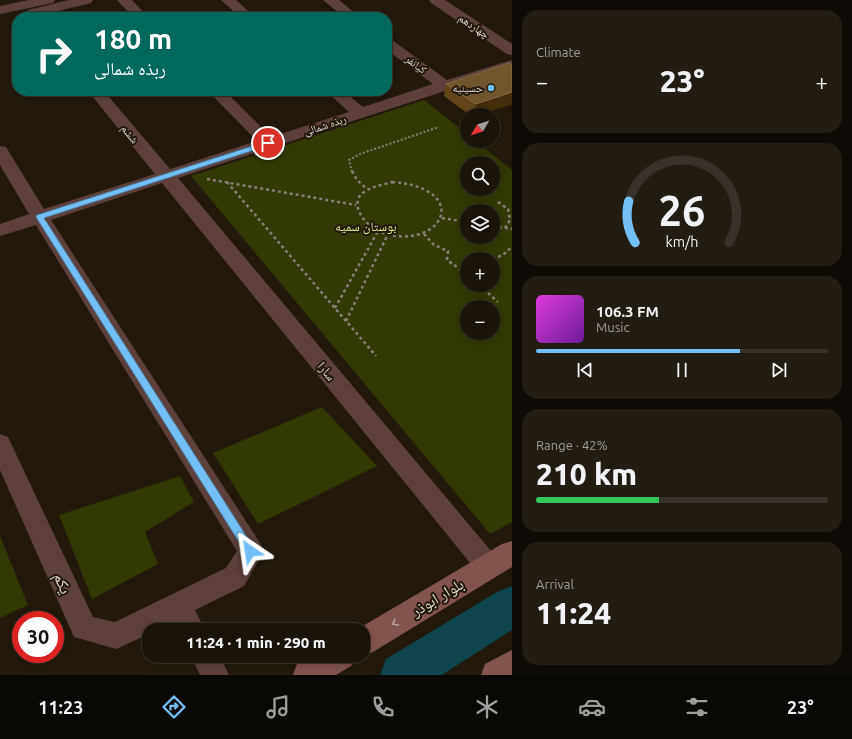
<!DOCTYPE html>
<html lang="en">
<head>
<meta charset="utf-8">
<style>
  :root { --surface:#1a1309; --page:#231c12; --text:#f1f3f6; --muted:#9f9e9c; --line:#38322a; --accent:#74c0f6 }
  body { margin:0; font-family:Ubuntu,"Noto Naskh Arabic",sans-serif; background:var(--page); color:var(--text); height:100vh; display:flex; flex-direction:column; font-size:15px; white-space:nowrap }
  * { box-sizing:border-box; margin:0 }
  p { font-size:13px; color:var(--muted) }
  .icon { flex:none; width:22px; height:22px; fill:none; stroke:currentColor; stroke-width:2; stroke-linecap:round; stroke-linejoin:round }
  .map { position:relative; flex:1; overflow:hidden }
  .details { display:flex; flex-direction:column; gap:10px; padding:10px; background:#0e0a05; width:340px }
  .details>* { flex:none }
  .hud { position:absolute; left:12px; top:12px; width:380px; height:84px; border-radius:16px; box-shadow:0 2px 10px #0003,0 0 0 1px var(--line); background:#00695c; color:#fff; overflow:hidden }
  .needle { width:26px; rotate:231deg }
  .controls { position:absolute; left:460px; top:108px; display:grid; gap:8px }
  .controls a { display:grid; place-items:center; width:40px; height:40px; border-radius:50%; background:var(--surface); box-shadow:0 2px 10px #0003,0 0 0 1px var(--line); font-size:20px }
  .speed { position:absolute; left:12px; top:611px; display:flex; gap:8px; font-size:20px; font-weight:700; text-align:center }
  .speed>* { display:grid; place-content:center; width:52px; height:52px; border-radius:50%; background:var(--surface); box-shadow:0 2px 10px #0003,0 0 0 1px var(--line); line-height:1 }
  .speed .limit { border:6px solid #d22; background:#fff; color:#111 }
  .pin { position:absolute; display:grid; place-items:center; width:34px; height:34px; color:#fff; margin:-17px; border:2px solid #fff; border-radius:50%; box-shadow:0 1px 4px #0007 }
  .me { position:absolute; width:44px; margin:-22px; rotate:328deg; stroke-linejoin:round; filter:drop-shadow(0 0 3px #0008) }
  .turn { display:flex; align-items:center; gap:14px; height:84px; padding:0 16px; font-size:18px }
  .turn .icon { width:52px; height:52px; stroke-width:2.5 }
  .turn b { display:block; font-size:28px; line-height:34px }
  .big { font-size:30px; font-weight:800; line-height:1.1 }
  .details .card { flex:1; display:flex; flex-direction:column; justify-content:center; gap:6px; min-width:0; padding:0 14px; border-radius:16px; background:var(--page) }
  .details .dial { align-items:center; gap:0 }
  .dial svg { height:104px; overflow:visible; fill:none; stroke:var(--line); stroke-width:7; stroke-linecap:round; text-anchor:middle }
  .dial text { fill:var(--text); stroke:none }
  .song { display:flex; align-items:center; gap:12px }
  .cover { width:48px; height:48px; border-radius:6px; background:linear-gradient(135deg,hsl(300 70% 55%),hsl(280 70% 35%)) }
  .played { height:4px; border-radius:2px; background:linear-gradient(90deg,var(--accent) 70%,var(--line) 70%) }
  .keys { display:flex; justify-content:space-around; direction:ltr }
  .heat { display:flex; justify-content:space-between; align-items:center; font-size:22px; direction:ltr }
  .charge { height:6px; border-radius:3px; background:linear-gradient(90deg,#34c759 42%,var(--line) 0) }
  .trip { position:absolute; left:142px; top:623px; width:228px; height:40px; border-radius:16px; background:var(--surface); box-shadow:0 2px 10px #0003,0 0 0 1px var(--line); font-weight:800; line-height:40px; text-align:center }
  .dock { display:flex; height:64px; justify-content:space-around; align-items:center; background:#0a0804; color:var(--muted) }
  .dock .icon { width:28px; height:28px }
  .dock .active { color:var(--accent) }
  .dock b { font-size:18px; color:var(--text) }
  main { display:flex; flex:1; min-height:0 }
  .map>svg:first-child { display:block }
</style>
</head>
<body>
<main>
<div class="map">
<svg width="512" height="675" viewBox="0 0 512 675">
  <rect width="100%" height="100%" fill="#22190c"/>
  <g fill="#323903" fill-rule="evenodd">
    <path d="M424 100 467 134V141H476L512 170V522L490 534 191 176ZM467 163H493V189H467ZM467 211H493V237H467ZM467 259H493V285H467ZM467 307H493V333H467Z"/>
    <path d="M322 407 377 466 258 524 213 453Z"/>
    <path d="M180 476 194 502 145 532 158 564 92 599 59 515Z"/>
    <path d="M0 536 28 605 0 618Z"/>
  </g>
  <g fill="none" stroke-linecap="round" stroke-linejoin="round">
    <path fill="#0e444c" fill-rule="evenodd" d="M512 586V630L442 675H380L386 659 497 592Z"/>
    <path stroke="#867f75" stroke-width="2" stroke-dasharray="2 2" stroke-linecap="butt" d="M352 172 349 160 360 154 439 127"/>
    <g stroke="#867f75" stroke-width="2.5" stroke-dasharray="3 3" stroke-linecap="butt">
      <path d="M352 171 357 180 367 189"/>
      <path d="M207 179 356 205"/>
      <path d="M227 182 376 356"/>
      <path d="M392 182C405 183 416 185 427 191 448 202 445 223 425 232 403 242 369 235 359 211 357 207 357 201 359 197 366 187 382 185 392 182Z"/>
      <path d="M498 202 508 209 510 220 505 228"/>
      <path d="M442 218 467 222"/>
      <path d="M493 226 512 229"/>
      <path d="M424 234 434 245 448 251 447 260 464 272"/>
      <path d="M493 260 507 252 512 246"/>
      <path d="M467 271 464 272 467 274"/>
      <path d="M479 285 498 302"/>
      <path d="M335 308 378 231"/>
      <path d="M346 321 388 234"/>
    </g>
    <g fill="#5d403c" fill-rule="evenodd">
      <path d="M29 0H55L53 3 0 14V6Z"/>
      <path d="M69 0H93L91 3 42 15 43 17H29L26 13 28 10Z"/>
      <path d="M117 0H132L148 17H133Z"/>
      <path d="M221 0H236L255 17H240Z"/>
      <path d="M323 0H339L360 17H344Z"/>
      <path d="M429 0H445L512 44V55L507 54 431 3Z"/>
      <path d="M387 39 392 40 447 80 512 60V69L178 178 497 558 501 566 497 574 488 578 479 574 162 183 51 220 260 543 264 551 244 586 195 610 205 630H176L172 622 156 630H149V634L116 649 74 637 0 470V434L8 437 93 617 115 622 226 568 237 551 36 225 0 236V224L29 214 0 165V146L6 147 44 209 155 174 88 91H104L170 169 257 141 208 91H225L271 137 349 112 326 91H343L363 107 433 84 387 50Z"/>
      <path d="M191 656H220L229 675H200Z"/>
    </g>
    <g fill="#82544e" fill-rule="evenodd">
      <path d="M512 541V567L373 652 363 656V630H356L502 544Z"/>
      <path d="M512 650V675H481L485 664Z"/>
      <path d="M312 656H356L351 666 336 675H293L297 664Z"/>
    </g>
  </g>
  <path fill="#624618" d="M512 65V104L479 115H470L444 96 446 84Z"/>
  <path fill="#432d0b" d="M512 92V104L479 115H474L476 104Z"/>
  <path fill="#70562c" stroke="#816a46" d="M509 63 512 65V92L476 104 446 84Z"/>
  <defs><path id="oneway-chevron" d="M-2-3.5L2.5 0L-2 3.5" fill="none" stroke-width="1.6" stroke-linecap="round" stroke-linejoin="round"/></defs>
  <use stroke="#baa49d" href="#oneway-chevron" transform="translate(395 623) rotate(149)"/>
  <path fill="#74c0f6" stroke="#4b7da0" d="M268 141 270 142V145L44 218 254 548 256 551 254 555 250 556 247 555 36 217 37 215Z"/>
  <circle fill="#74c0f6" stroke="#22190c" stroke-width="1.5" cx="491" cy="88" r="4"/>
  <g text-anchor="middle" stroke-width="4" stroke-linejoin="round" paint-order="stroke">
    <g font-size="11" fill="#dfd9d1" stroke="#22190c">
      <text transform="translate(474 26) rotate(34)" y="4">چهاردهم</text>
      <text transform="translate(416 64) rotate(37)" y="4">کیانفر</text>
      <text transform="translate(325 125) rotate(-18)" y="4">ربذه شمالی</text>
      <text transform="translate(130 134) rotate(51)" y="4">ششم</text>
    </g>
    <g font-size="11" fill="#dfd9d1" stroke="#22190c" text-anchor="end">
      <text x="483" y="92">حسینیه</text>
    </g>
    <g font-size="13" fill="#d9eb8b" stroke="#22190c">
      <text x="366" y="231">بوستان سمیه</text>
    </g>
    <g font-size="13" fill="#dfd9d1" stroke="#22190c">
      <text transform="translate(327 371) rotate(50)" y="5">سارا</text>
    </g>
    <g font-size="16" fill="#dfd9d1" stroke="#22190c">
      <text transform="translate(63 583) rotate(66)" y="6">یکم</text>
      <text transform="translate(437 597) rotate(-31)" y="6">بلوار ابوذر</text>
    </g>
  </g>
</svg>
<div class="controls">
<a><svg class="needle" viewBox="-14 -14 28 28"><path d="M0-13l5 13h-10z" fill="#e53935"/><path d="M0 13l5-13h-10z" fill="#9f9e9c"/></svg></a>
<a><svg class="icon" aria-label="search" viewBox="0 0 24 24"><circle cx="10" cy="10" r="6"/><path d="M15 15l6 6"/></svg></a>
<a><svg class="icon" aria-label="layers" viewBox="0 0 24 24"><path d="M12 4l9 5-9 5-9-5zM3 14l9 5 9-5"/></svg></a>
<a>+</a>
<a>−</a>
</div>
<div class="speed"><div class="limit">30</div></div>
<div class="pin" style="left:268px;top:143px;background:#d93025"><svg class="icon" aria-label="arrive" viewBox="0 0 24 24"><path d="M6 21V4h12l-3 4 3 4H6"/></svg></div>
<svg class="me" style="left:250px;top:551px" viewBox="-20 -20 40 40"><path d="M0-17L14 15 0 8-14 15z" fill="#74c0f6" stroke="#fff" stroke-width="4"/></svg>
<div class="trip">11:24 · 1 min · 290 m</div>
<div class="hud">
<div class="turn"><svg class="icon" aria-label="right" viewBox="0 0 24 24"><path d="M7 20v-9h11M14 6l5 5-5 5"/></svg><div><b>180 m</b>ربذه شمالی</div></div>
</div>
</div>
<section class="details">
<div class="card"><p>Climate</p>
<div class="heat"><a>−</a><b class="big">23°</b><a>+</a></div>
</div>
<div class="card dial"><svg viewBox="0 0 100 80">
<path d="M14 69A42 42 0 1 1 86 69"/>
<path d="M14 69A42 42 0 0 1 9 37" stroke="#74c0f6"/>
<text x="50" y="56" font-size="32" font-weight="700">26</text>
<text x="50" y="72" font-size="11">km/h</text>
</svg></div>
<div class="card">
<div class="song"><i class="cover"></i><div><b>106.3 FM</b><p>Music</p></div></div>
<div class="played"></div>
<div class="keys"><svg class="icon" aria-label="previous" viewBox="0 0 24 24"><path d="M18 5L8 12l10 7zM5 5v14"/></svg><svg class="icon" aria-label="pause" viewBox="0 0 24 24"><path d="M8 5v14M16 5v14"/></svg><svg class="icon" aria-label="next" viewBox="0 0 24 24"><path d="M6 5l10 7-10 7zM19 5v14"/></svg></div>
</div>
<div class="card"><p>Range · 42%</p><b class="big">210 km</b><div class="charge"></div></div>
<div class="card"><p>Arrival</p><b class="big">11:24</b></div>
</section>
</main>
<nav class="dock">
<b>11:23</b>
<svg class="icon active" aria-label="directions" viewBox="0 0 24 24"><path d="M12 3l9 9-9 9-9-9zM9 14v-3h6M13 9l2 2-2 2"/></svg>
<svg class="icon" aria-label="music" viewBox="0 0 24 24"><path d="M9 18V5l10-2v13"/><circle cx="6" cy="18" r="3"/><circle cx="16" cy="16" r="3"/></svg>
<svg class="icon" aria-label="phone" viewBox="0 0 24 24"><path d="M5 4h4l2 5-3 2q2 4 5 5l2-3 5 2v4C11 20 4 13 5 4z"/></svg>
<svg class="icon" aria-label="climate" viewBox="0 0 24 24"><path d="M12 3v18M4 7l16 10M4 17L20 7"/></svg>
<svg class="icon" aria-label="car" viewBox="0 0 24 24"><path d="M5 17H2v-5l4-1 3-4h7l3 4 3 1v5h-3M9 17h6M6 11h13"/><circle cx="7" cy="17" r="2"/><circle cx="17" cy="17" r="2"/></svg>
<svg class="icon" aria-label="filters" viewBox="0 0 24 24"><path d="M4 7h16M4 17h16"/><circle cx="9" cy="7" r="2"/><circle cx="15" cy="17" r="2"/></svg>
<b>23°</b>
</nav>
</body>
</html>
